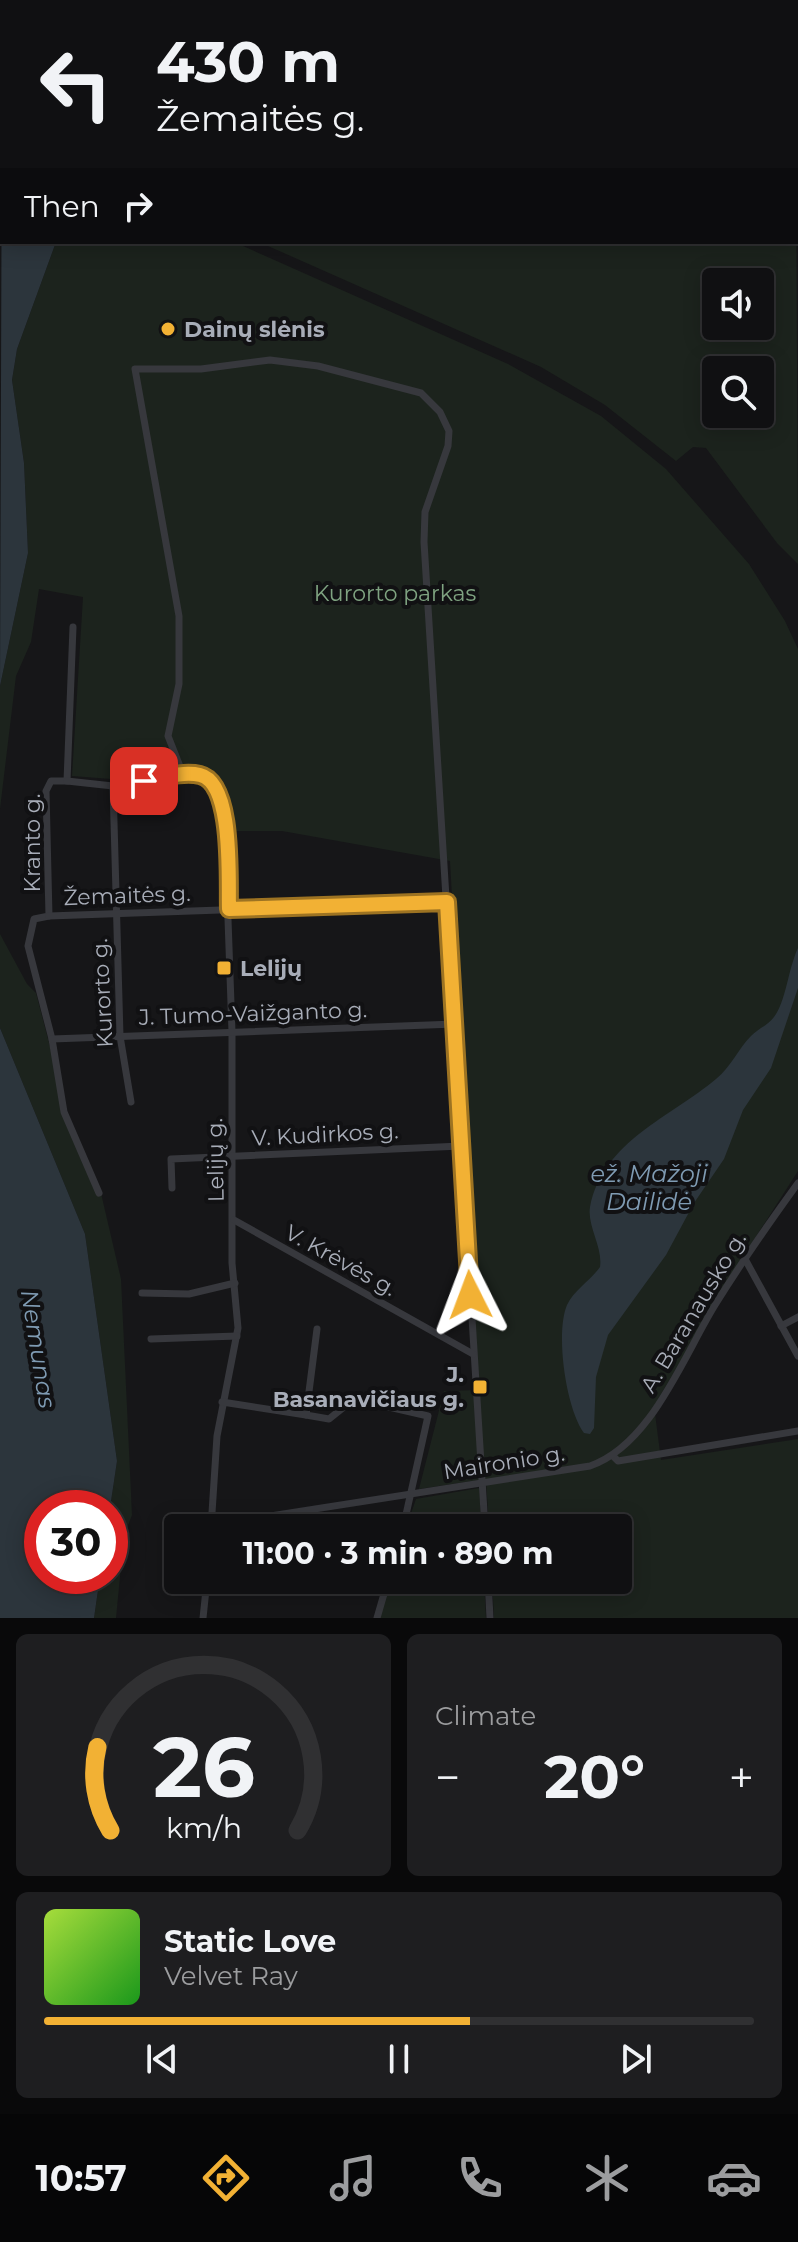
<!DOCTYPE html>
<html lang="en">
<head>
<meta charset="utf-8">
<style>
  :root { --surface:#101012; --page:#1e1e20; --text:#f1f3f6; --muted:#9c9d9f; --line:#303032; --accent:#f2b134 }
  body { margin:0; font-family:Montserrat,sans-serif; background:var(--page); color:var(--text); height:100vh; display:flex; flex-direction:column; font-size:30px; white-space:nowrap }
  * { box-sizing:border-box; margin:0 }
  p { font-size:26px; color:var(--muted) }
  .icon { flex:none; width:44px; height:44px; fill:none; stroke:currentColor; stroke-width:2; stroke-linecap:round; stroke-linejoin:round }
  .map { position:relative; height:1618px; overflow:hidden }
  .side { display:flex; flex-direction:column; gap:16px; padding:16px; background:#09090a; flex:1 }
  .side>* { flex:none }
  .hud { position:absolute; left:0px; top:0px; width:798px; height:244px; box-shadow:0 4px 20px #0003,0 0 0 2px var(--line); background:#101012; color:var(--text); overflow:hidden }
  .tools { position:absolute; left:702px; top:268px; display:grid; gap:16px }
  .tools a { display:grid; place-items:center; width:72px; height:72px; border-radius:8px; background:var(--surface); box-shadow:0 4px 20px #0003,0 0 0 2px var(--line); font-size:40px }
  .speed { position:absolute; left:24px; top:1490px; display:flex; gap:16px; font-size:40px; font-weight:700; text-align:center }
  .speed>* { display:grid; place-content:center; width:104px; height:104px; border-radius:50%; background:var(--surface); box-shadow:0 4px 20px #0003,0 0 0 2px var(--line); line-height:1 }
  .speed .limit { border:12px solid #d22; background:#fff; color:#111 }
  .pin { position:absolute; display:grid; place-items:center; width:68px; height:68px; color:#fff; margin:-34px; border-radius:16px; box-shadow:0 4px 12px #0006 }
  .me { position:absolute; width:88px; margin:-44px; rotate:357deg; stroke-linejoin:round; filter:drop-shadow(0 0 6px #0008) }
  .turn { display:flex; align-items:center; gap:28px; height:168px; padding:0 24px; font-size:36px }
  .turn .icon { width:104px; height:104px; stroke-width:2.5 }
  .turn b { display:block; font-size:56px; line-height:68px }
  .then { display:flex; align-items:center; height:76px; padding:0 24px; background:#0003; gap:16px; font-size:30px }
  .big { font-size:60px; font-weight:700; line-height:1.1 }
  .side .widget { flex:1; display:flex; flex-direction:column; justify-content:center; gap:12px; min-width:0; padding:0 28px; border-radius:12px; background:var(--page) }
  .side .dial { align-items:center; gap:0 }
  .dial svg { height:208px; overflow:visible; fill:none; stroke:var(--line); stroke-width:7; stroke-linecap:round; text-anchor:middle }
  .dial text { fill:var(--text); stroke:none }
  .song { display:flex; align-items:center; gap:24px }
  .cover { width:96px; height:96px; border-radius:12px; background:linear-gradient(135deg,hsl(80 70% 55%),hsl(120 70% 35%)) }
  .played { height:8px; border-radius:4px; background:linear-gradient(90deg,var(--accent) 60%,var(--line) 60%) }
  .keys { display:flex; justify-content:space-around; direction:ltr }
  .heat { display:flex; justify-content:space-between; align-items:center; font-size:44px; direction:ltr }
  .side .tiles { flex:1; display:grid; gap:16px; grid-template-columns:1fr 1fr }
  .widget:last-child { grid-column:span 2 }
  .trip { position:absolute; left:164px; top:1514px; width:468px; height:80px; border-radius:8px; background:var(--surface); box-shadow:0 4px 20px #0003,0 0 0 2px var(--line); font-weight:700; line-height:80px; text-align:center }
  .tab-bar { display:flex; height:128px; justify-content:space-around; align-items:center; background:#060607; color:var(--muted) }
  .tab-bar .icon { width:56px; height:56px }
  .tab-bar .current { color:var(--accent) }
  .tab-bar b { font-size:36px; color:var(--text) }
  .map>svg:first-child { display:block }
</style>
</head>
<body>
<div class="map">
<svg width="798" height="1618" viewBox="0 0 798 1618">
  <rect width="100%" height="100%" fill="#161618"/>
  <g fill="#1c231d" fill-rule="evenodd">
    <path d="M156 0H751L155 2Z"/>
    <path d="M796 151 798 564 777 543 706 448 693 447 676 461 605 405 541 367 259 242H796ZM716 282H760V326H716ZM716 370H760V414H716Z"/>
    <path d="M56 242H234L508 364 601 416 666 469 749 564 785 621 798 649V1171L741 1260 654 1406 661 1460 798 1439V1618H494L492 1580H618V1528H489L486 1479 419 1489 444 1391 479 1390 450 861 282 831H230L228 797 213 774 184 771 170 748 161 747 151 773 111 779 72 776 83 597 39 589 31 642 16 676 0 809V686L28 553 24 463 12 380 17 349Z"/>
    <path d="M0 934 27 984 36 993 67 1112 100 1189 121 1279 132 1515 124 1536 116 1618H94L100 1576H110V1508L117 1461 85 1234 0 1028Z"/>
    <path d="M479 1488 482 1528H406L416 1499Z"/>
    <path d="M388 1580H484L486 1618H375Z"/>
  </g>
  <g fill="#2c353c">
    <path d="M2 83V242H56L17 349 12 380 24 463 28 553 0 686Z"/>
    <path d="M798 948V988L771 1068 743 1110 724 1159 694 1203 666 1255 608 1335 596 1377 594 1428 590 1434 584 1433C566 1409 555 1333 567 1305 574 1290 591 1280 600 1267 603 1247 587 1226 590 1207 603 1141 671 1117 716 1079 731 1067 738 1049 751 1036 758 1029 768 1025 774 1017 786 1002 788 969 798 948Z"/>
    <path d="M0 1028 85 1234 117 1461 110 1508H42V1576H100L94 1618H0Z"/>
  </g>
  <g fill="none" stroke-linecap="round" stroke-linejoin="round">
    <path stroke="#2c353c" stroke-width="2" d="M759 0 762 2"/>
    <g stroke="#37383d" stroke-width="7">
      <path d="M73 627 67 781H51L46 791 49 916 34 919 28 946 52 1039 64 1112 99 1193"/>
      <path d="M183 774 168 736 179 684V616L135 369H201L270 360 318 366 421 393 440 412 449 431 448 446 425 512 424 542 485 1528"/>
      <path d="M67 781 113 786 199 775 210 779 224 806 232 1032V1263L238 1328 217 1436 211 1528"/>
      <path d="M113 786 120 1036 131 1102"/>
      <path d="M49 916 447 902"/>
      <path d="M52 1039 455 1024"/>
      <path d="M172 1188 171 1159 461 1146"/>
      <path d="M234 1220 473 1354"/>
      <path d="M745 1259 798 1356"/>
      <path d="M142 1293 189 1294 235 1283"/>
      <path d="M781 1326 798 1317"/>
      <path d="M317 1329 306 1415 329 1419 354 1399 428 1416 403 1528"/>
      <path d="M151 1339 237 1336"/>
      <path d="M222 1402 306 1415"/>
      <path d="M613 1456 618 1461 798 1431"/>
      <path d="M212 1525 590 1466C651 1445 683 1357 715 1305 741 1263 769 1223 798 1183"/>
      <path d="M488 1580 490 1618"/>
      <path d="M203 1618 207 1580"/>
      <path d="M377 1618 388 1580"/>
    </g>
  </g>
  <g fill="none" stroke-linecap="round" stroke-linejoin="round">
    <defs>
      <path id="route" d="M144 781C161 778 183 771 200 775 234 783 228 880 229 909L447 902 470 1295"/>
    </defs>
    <use href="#route" stroke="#9d7322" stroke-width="20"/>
    <use href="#route" stroke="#f2b134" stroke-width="14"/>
  </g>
  <g fill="#f2b134" stroke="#111113" stroke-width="3">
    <circle cx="168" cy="329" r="8"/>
    <rect x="216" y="960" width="16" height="16" rx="4"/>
    <rect x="472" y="1379" width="16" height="16" rx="4"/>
  </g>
  <g text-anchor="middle" stroke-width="8" stroke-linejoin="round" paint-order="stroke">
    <g font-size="22" font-weight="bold" fill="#a8adb8" stroke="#111113" text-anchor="start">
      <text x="184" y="337">Dainų slėnis</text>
      <text x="240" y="976">Lelijų</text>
      <text x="464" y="1382" text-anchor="end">J.<tspan x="464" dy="25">Basanavičiaus g.</tspan></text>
    </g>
    <g font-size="22" fill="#7fa381" stroke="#111113">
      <text x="395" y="601">Kurorto parkas</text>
    </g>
    <g font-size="22" fill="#a8adb8" stroke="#111113">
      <text transform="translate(32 843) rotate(-90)" y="8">Kranto g.</text>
      <text transform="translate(127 895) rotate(-2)" y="8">Žemaitės g.</text>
      <text transform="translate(102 993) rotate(-93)" y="8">Kurorto g.</text>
      <text transform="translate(253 1013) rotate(-2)" y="8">J. Tumo-Vaižganto g.</text>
      <text transform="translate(325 1134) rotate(-3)" y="8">V. Kudirkos g.</text>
      <text transform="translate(215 1160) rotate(-91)" y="8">Lelijų g.</text>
      <text transform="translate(341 1260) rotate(29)" y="8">V. Krėvės g.</text>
      <text transform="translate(693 1312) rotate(-59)" y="8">A. Baranausko g.</text>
      <text transform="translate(504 1462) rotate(-9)" y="8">Maironio g.</text>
    </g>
    <g font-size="24" font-style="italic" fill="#7f9bb3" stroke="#111113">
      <text x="649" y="1182">ež. Mažoji<tspan x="649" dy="28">Dailidė</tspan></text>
      <text transform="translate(38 1349) rotate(81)" y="8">Nemunas</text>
    </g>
  </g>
</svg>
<div class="tools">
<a><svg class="icon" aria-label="sound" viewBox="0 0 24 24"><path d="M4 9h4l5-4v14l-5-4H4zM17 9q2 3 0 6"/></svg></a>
<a><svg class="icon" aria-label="search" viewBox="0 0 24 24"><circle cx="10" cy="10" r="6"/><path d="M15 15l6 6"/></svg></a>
</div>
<div class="speed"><div class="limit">30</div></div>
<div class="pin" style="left:144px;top:781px;background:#d93025"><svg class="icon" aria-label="arrive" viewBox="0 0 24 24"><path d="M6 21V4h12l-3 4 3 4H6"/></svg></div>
<svg class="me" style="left:470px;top:1295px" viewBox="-20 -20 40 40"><path d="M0-17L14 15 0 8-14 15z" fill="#f2b134" stroke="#fff" stroke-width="4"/></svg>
<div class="trip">11:00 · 3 min · 890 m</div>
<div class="hud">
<div class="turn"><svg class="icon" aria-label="left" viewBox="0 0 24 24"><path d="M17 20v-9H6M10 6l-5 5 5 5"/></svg><div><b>430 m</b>Žemaitės g.</div></div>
<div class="then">Then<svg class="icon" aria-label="right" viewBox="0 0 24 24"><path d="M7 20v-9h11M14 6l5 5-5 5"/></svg></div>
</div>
</div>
<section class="side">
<div class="tiles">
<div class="widget dial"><svg viewBox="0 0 100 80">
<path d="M14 69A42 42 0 1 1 86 69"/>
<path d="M14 69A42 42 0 0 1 9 37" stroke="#f2b134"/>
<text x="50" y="56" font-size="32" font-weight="700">26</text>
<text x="50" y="72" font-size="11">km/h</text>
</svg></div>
<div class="widget"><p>Climate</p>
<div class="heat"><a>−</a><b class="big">20°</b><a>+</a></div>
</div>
<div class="widget">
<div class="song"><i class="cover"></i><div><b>Static Love</b><p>Velvet Ray</p></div></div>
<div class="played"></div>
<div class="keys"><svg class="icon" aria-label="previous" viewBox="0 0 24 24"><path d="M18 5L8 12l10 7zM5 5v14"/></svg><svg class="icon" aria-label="pause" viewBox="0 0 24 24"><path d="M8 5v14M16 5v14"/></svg><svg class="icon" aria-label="next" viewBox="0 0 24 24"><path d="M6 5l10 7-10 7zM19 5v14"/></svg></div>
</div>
</div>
</section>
<nav class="tab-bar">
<b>10:57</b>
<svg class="icon current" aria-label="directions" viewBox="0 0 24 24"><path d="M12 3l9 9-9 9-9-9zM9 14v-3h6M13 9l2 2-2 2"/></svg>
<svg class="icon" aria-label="music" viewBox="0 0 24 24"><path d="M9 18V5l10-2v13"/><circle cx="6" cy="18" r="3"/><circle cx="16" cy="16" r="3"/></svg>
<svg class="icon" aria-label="phone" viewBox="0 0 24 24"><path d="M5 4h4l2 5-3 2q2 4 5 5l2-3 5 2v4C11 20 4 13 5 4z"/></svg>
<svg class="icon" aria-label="climate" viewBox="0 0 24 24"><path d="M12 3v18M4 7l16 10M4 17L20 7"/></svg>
<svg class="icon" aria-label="car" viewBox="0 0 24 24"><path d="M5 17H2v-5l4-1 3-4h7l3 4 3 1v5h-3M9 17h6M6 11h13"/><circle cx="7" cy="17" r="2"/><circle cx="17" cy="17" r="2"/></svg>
</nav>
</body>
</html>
